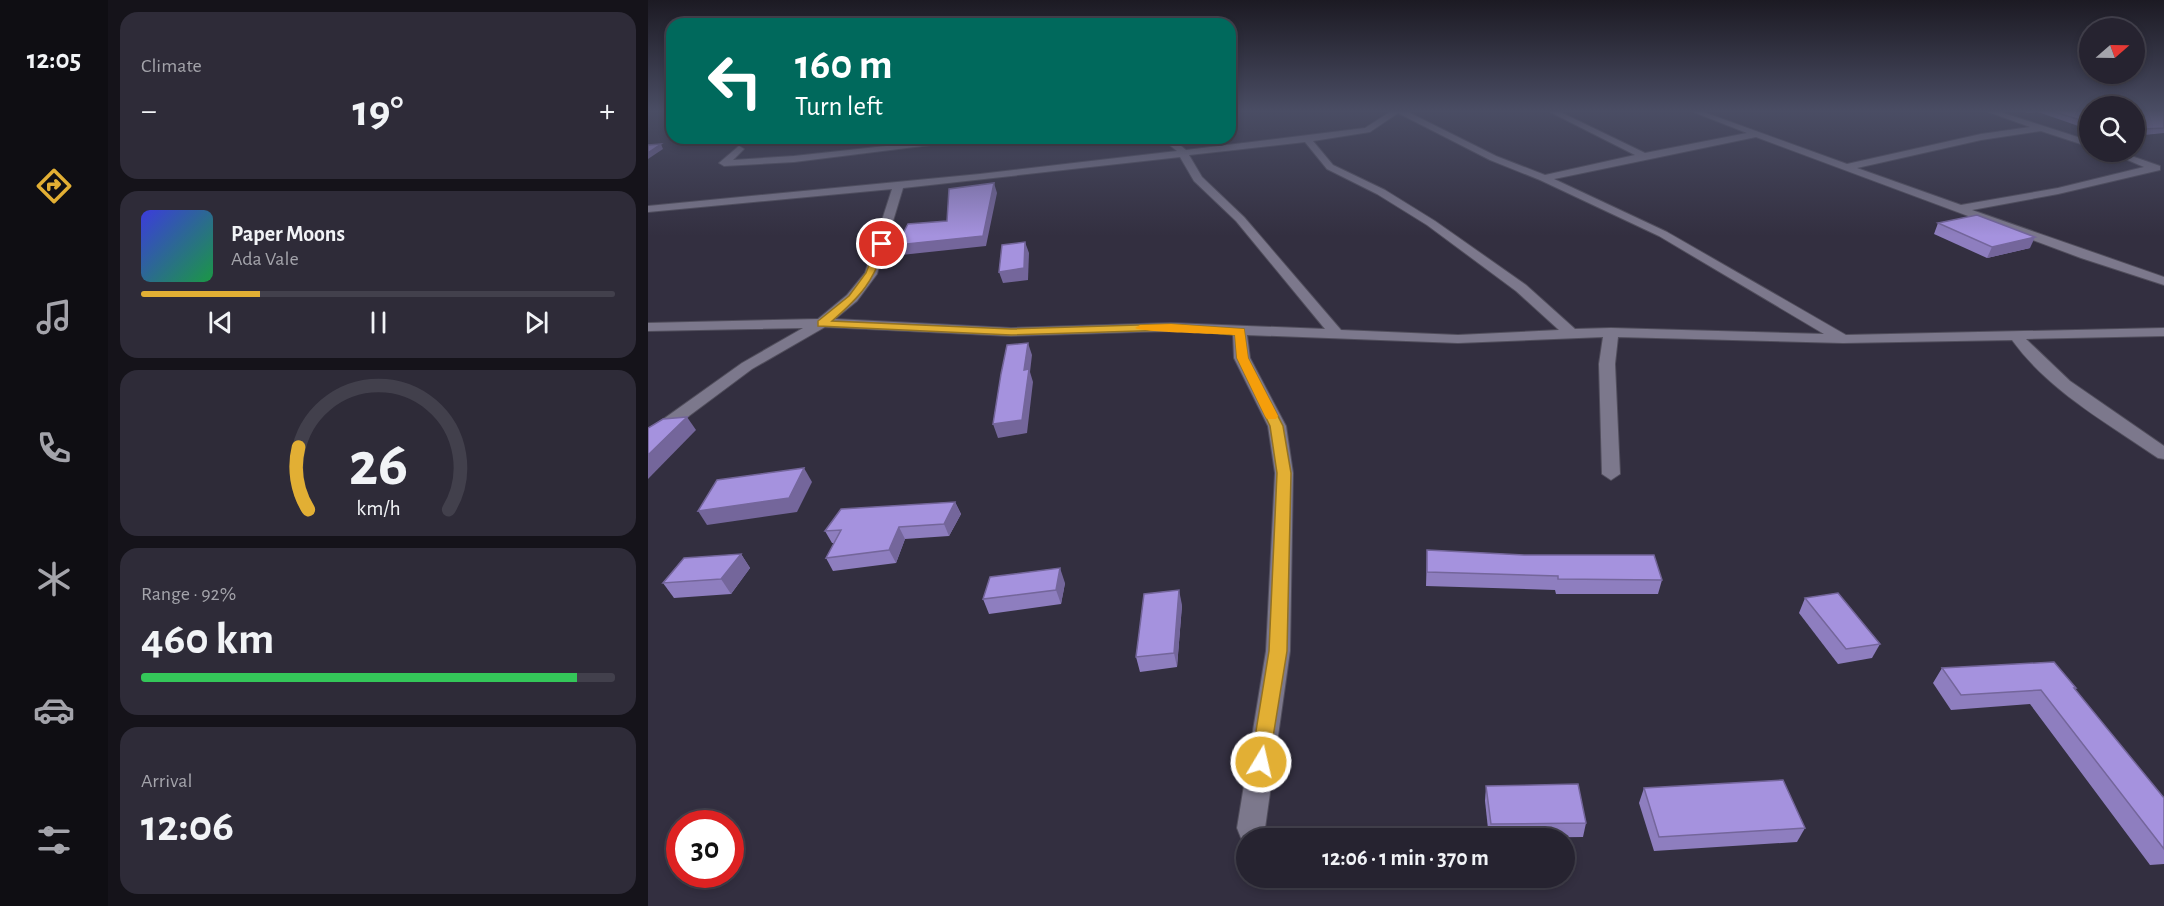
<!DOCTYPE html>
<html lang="en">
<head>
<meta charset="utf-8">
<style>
  :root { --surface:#262330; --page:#2e2b38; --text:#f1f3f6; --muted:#a4a4ab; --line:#42404c; --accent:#e2af34 }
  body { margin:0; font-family:"Alegreya Sans",sans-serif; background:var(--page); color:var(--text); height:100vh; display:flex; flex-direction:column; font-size:22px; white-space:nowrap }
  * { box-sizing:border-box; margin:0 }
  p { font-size:20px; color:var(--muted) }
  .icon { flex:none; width:33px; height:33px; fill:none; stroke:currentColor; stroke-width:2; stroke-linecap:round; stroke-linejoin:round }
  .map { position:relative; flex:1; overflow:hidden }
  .details { display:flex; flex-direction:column; gap:12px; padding:12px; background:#15131a; width:540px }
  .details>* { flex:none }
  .guide { position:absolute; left:18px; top:18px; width:570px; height:126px; border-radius:18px; box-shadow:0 3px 9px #0003,0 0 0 2px var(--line); background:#00695c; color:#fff; overflow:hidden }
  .needle { width:39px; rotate:70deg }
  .fabs { position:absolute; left:1431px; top:18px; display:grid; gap:12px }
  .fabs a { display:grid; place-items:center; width:66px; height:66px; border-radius:50%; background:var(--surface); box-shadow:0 3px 9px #0003,0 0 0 2px var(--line); font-size:30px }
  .speed { position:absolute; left:18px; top:810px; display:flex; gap:12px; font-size:30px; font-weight:700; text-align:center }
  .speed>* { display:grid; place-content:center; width:78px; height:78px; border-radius:50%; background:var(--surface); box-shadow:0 3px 9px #0003,0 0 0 2px var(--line); line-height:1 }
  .speed .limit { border:9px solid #d22; background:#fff; color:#111 }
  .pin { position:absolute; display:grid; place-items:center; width:51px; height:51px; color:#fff; margin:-26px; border:3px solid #fff; border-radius:50%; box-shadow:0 2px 6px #0007 }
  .me { position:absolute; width:66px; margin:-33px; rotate:9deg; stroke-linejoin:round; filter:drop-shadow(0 0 4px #0008) }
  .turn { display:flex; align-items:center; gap:21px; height:126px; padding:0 30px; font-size:27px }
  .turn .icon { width:78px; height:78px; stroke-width:2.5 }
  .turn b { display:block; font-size:42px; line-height:51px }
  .big { font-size:45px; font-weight:700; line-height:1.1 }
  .details .card { flex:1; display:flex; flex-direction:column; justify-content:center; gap:9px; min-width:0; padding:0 21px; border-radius:18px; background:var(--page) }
  .details .dial { align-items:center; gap:0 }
  .dial svg { height:156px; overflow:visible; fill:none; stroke:var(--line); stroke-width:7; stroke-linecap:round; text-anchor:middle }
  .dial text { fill:var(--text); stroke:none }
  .song { display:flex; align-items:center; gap:18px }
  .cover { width:72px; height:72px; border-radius:9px; background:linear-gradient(135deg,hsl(240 70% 55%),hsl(140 70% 35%)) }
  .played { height:6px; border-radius:3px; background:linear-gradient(90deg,var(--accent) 25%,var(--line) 25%) }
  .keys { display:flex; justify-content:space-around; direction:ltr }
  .heat { display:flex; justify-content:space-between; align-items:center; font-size:33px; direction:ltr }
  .charge { height:9px; border-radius:4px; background:linear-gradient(90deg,#34c759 92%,var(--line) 0) }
  .trip { position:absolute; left:588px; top:828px; width:339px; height:60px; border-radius:30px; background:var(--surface); box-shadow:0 3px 9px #0003,0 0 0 2px var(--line); font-weight:700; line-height:60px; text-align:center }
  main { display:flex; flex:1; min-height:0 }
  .dock { display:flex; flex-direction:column; width:108px; justify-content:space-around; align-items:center; background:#0f0e13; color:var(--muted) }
  .dock .icon { width:42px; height:42px }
  .dock .selected { color:var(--accent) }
  .dock b { font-size:27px; color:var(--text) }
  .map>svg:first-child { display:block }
</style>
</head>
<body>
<main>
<nav class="dock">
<b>12:05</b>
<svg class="icon selected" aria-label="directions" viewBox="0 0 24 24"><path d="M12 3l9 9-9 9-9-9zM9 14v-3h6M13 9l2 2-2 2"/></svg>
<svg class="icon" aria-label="music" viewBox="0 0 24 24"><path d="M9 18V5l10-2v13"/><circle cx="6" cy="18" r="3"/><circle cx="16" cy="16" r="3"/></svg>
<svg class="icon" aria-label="phone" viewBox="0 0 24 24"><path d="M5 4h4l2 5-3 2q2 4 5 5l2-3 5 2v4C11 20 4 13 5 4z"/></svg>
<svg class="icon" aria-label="climate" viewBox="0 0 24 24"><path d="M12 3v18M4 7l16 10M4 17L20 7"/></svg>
<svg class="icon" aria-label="car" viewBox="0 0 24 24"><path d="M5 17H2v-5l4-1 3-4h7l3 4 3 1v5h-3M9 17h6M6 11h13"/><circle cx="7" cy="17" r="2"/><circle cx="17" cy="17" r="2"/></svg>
<svg class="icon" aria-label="filters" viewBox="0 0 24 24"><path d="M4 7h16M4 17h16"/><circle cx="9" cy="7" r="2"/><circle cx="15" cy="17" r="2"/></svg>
</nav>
<section class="details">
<div class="card"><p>Climate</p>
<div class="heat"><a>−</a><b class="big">19°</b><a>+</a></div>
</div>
<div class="card">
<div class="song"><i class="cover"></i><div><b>Paper Moons</b><p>Ada Vale</p></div></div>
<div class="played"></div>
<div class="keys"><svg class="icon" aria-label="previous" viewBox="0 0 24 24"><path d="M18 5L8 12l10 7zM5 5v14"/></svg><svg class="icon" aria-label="pause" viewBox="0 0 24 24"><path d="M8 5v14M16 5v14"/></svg><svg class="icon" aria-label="next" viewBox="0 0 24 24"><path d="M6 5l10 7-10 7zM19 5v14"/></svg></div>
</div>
<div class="card dial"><svg viewBox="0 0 100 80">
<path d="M14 69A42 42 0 1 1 86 69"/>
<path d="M14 69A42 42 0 0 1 9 37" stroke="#e2af34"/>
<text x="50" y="56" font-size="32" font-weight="700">26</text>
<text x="50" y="72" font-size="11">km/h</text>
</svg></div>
<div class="card"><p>Range · 92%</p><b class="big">460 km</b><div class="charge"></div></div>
<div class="card"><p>Arrival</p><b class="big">12:06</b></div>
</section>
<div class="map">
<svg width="1516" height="906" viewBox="0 0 1516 906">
  <rect width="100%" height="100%" fill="#332f40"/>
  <path fill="#3d384f" d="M102 138H179L93 146Z"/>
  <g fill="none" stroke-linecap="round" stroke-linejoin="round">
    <defs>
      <g id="street">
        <path d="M745 110H756L848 156 897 175 987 155 898 110H908L997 153 1099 133 1040 110H1050L1199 164 1333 134 1382 127 1335 110H1346L1442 141V147L1393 131 1333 140 1209 168 1313 205 1410 188 1496 167 1461 152H1472L1512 166V170L1410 194 1324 210 1516 277V285L1433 258 1108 137 906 179 1019 232 1198 335 1516 328V336L1378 339 1422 381 1516 446V459L1510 458C1458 422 1401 391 1364 340L1195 343 970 337 967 364 972 474 963 480 954 474 951 364 955 337 810 343 599 335 602 358 638 426 645 473 642 651 617 828 613 838 598 840 593 838 589 828 618 651 627 473 620 426 586 358 585 334 523 331 363 336 177 327 104 369 6 442 0 443V430L94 363 155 328 0 331V323L170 319 199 295 217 273 244 189 0 212V206L332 174 529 151 513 138H523L538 150 717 128ZM750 113 842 160 892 180 1011 236 1176 334 963 328 927 329 878 285 787 221 737 190 685 165 665 141 722 132ZM657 142 679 169 729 194 779 225 868 291 911 330 810 335 693 330 596 217 554 177 541 155ZM532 157 546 181 588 221 677 329 523 323 363 328 187 319 209 301 229 274 255 188Z"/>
        <path d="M311 138H339L146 162 76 166 71 163 91 146 96 149 85 160 146 156Z"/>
      </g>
    </defs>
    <use href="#street" stroke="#514e5c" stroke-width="2"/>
    <use href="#street" fill="#7c788c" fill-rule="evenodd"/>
  </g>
  <g fill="#8e7ebf">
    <path d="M1379 110H1442V130L1390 112 1378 113Z"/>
    <path d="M1486 110H1516V133L1496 135 1492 142Z"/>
    <path d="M1290 223 1382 248 1339 258 1286 234Z"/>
    <path d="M307 502 313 514 301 536 257 539 248 563 185 571 178 558 186 543H184L177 531Z"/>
    <path d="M779 550 1014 580 1010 594H908L907 590 778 586Z"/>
    <path d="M93 554 102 568 83 594 26 598 15 583Z"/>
    <path d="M417 583 413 604 341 614 335 599Z"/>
    <path d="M1157 598 1232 644 1224 658 1190 664 1151 613Z"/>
    <path d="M534 605 529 667 492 672 488 657Z"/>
    <path d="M1294 668 1428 688 1427 689 1516 798V864L1502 865 1382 704 1303 710 1285 683Z"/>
    <path d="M838 786 938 823 935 837 841 838 837 801Z"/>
    <path d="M996 788 1157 828 1149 842 1006 851 991 803Z"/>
  </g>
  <g fill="#74669b">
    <path d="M1495 136 1492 142H1486V137Z"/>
    <path d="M13 144 15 149 0 159V153Z"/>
    <path d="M346 183 349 193 338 246 253 255 249 245 335 236Z"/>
    <path d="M1387 237 1382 248 1339 258 1344 247Z"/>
    <path d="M377 242 381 253 380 280 355 283 351 272Z"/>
    <path d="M380 343 384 355 382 372 385 382 379 433 350 438 345 424 376 370Z"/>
    <path d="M39 417 48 430 0 479V455Z"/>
    <path d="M156 468 164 482 149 512 59 525 50 511Z"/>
    <path d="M307 502 313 514 301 536 296 524Z"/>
    <path d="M251 527 257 539 248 563 241 550Z"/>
    <path d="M93 554 102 568 83 594 73 579Z"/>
    <path d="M412 568 417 583 413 604 408 590Z"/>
    <path d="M531 590 534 605 529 667 526 653Z"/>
  </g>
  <g fill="#a592de" stroke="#74669b" stroke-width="1.5">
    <path d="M1400 110H1442V123Z"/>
    <path d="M1486 110H1516V128L1496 129 1495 136 1486 137Z"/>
    <path d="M13 144 0 153V145Z"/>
    <path d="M346 183 335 236 249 245 260 224 299 221 301 189Z"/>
    <path d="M1329 215 1387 237 1344 247 1290 223Z"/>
    <path d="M377 242 376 268 351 272 354 245Z"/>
    <path d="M380 343 376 370 381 369 374 420 345 424 353 374 359 345Z"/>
    <path d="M39 417 0 455V428L15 419Z"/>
    <path d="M156 468 141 498 50 511 69 480Z"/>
    <path d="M307 502 296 524 251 527 241 550 178 558 193 530 177 531 193 509Z"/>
    <path d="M779 550 876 555H1006L1014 580 910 579V576L779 572Z"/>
    <path d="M93 554 73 579 15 583 36 558Z"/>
    <path d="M412 568 408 590 335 599 342 577Z"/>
    <path d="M531 590 526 653 488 657 496 594Z"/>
    <path d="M1190 593 1232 644 1198 649 1157 598Z"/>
    <path d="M1406 662 1428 688H1426L1516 798V849L1393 690 1313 695 1294 668Z"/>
    <path d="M1135 780 1157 828 1011 837 996 788Z"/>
    <path d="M930 784 938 823 843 824 838 786Z"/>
  </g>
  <linearGradient id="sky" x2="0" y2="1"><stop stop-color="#1c1a23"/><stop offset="0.47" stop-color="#4a4d64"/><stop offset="1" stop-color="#4a4d64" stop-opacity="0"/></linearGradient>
  <rect width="1516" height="236" fill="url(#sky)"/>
  <path fill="#e2af34" stroke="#937222" stroke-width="1.5" d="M230 242 238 244C225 282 214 295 184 321L363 329 523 324 596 329 600 358 635 426 643 473 639 651 620 768 613 771 606 768 603 762 621 651 629 473 622 426 589 358 587 335 523 330 363 335 170 326V321L201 296 218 273Z"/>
  <path fill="#f59e0b" d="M523 324 596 329 600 358 630 416 628 419H619L617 416 589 358 587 335C573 334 492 332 487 328L492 325Z"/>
</svg>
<div class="fabs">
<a><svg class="needle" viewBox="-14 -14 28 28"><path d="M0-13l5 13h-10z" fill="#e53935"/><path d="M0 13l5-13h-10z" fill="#a4a4ab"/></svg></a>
<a><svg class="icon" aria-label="search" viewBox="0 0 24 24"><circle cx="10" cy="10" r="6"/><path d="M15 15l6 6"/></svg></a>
</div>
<div class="speed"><div class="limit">30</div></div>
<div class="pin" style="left:234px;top:244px;background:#d93025"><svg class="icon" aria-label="arrive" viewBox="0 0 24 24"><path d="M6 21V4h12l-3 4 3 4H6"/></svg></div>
<svg class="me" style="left:613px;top:762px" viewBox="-20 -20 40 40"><circle r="17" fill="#e2af34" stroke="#fff" stroke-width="3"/><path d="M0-11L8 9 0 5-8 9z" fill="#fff"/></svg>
<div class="trip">12:06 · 1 min · 370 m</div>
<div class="guide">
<div class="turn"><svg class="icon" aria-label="left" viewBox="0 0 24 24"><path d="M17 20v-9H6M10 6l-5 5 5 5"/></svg><div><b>160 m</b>Turn left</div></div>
</div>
</div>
</main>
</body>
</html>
